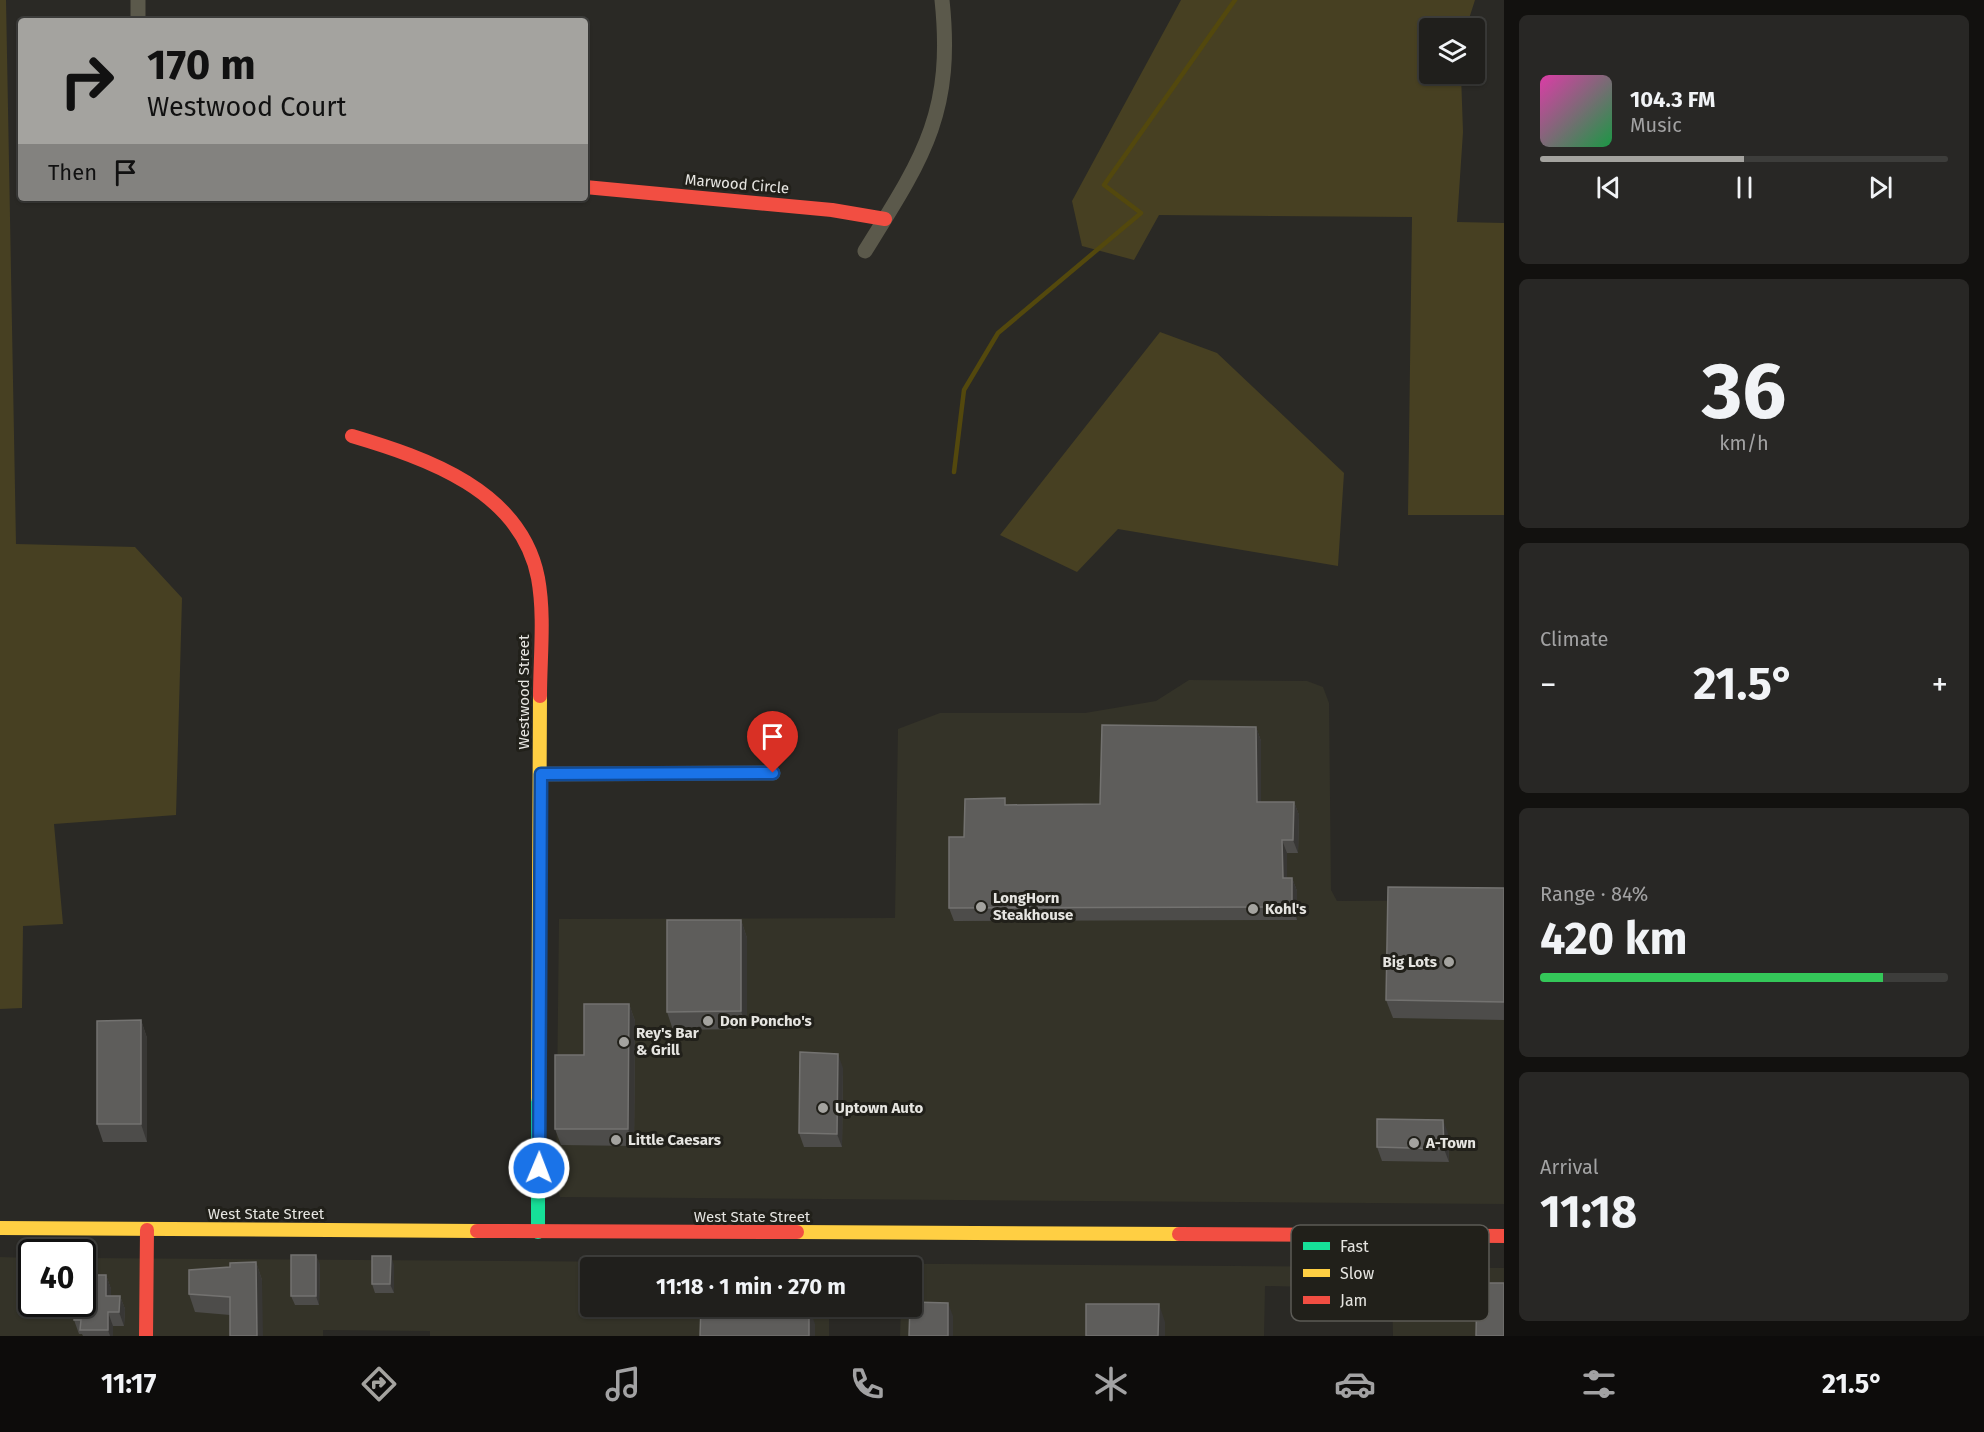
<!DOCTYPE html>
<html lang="en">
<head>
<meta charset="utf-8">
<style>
  :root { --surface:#201f1c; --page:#282725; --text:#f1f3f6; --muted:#a2a2a3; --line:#3d3d3b; --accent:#a4a39f }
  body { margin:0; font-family:"Fira Sans",sans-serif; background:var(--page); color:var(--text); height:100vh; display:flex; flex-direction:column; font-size:22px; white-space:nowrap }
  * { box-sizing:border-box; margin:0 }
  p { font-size:20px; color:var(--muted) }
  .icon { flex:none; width:33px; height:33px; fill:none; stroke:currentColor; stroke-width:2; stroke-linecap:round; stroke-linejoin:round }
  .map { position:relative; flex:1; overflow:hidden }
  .drawer { display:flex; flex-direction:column; gap:15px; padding:15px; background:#12110f; width:480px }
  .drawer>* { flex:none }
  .top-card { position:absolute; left:18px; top:18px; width:570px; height:183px; border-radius:6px; box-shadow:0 2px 4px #0004,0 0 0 2px var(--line); background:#a4a39f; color:#111; overflow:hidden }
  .fabs { position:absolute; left:1419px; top:18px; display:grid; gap:12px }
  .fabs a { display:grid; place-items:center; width:66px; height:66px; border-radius:6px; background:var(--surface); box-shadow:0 2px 4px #0004,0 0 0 2px var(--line); font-size:30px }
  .speed { position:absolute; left:18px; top:1239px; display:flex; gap:12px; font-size:30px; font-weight:700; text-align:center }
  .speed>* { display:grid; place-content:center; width:78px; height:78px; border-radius:50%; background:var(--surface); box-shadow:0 2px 4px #0004,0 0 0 2px var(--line); line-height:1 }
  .speed .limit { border:3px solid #111; border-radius:9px; background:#fff; color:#111 }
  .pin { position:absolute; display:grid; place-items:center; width:51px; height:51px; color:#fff; margin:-62px -26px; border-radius:50% 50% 50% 0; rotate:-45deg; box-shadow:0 0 6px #0007 }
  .pin .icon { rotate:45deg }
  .me { position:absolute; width:66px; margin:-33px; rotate:1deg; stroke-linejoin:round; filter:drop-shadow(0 0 4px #0008) }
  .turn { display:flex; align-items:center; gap:21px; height:126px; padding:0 30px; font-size:27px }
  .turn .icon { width:78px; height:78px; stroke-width:2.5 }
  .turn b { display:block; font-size:42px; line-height:51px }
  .then { display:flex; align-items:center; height:57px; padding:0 30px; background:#0003; gap:12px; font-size:22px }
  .big { font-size:45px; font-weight:700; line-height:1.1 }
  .drawer .tile { flex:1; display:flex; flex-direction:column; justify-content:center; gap:9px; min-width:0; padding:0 21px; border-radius:9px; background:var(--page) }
  .drawer .dial { align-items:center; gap:0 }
  .dial b { font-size:78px; line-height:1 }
  .song { display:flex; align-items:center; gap:18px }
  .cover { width:72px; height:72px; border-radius:9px; background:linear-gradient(135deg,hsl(320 70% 55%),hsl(140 70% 35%)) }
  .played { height:6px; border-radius:3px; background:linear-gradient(90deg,var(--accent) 50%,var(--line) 50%) }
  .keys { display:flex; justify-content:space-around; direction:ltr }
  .heat { display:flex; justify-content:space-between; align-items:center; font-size:33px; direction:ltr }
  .charge { height:9px; border-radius:4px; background:linear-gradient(90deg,#34c759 84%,var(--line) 0) }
  .trip { position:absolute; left:580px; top:1257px; width:342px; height:60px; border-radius:6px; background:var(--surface); box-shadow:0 2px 4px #0004,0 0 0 2px var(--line); font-weight:700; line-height:60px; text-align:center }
  .menu { display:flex; height:96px; justify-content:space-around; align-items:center; background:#0d0c0b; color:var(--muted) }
  .menu .icon { width:42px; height:42px }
  .menu .current { color:var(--accent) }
  .menu b { font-size:27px; color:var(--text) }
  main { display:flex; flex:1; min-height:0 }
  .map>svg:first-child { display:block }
</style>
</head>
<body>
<main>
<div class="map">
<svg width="1504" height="1336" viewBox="0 0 1504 1336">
  <rect width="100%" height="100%" fill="#2a2925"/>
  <g fill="#343328">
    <path d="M1189 680 1307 681 1323 687 1329 703 1331 890 1337 901 1504 900V1204L560 1197 556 1184 559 919 895 918 898 729 940 713H1085L1156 701Z"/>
    <path d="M0 1257 31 1258 32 1304H82L83 1258 1504 1268V1336H1393L1392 1289 1265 1286 1264 1336H900L901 1307 912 1306V1268H591V1306L829 1307V1336H430V1331L323 1330V1336H0Z"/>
  </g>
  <g fill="#474022">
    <path d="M0 0H6L16 544 135 547 182 598 176 815 54 824 63 924 23 926 22 1008 0 1009Z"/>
    <path d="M1181 0H1475L1466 28H1430V74H1461L1463 132 1457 222 1504 223V515H1408L1412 217 1159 215 1134 260 1082 246 1072 201Z"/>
    <path d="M1160 332 1217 353 1344 473 1338 566 1118 529 1077 572 1000 535Z"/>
  </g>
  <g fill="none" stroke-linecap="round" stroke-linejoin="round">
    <path stroke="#53480d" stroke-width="4.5" d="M954 472 964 390 998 333 1141 213 1104 185 1235 0"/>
    <g stroke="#5b594b" stroke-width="15">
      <path d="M138 0V21"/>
      <path d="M865 251C923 158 954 113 942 0"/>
      <path d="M541 774 773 773"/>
    </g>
    <path stroke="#16e098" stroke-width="14" d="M538 1232V1098"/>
    <g stroke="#ffcf43" stroke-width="14">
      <path d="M538 1098 540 696"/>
      <path d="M0 1228 477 1231"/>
      <path d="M797 1232 1179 1234"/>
    </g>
    <g stroke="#f24e42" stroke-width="14">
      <path d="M585 187 832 210 885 219"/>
      <path d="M352 436C426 458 521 490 538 578 545 616 540 658 540 696"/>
      <path d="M477 1231 797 1232"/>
      <path d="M1179 1234 1504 1236"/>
      <path d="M146 1336 147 1230"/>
    </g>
  </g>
  <g fill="#4d4c4a">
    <path d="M1256 727 1261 741V802H1294L1299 815 1298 853H1287V878H1292L1297 891V920L954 921 949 908 964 837 1100 804Z"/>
    <path d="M1504 888V1020L1393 1018 1386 1000Z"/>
    <path d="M741 920 747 938V1029L673 1030 667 1012Z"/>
    <path d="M629 1004 635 1021 634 1146 561 1145 555 1129 584 1055Z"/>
    <path d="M141 1020 147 1038V1142H103L97 1124Z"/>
    <path d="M843 1068 842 1147H804L799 1133Z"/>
    <path d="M1448 1133 1449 1162 1382 1161 1377 1147Z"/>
    <path d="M256 1262 262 1280 230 1315 195 1312 189 1294 230 1267Z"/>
    <path d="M320 1264 319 1305H295L291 1296Z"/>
    <path d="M394 1265V1293H375L372 1284Z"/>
    <path d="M106 1275 111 1289V1296H120L125 1309 124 1326H113V1336H83L82 1334H79L74 1320 82 1304Z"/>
  </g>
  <g fill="#383735">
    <path d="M1256 727 1261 741V815L1257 802Z"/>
    <path d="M1294 802 1299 815 1298 853 1293 840Z"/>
    <path d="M1282 840 1287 853V891L1283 878Z"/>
    <path d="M1292 878 1297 891V920L1292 907Z"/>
    <path d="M741 920 747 938V1029L741 1011Z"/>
    <path d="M629 1004 635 1021 634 1146 628 1129Z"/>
    <path d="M141 1020 147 1038V1142L141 1124Z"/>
    <path d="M838 1054 843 1068 842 1147 837 1134Z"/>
    <path d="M1443 1120 1448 1133 1449 1162 1444 1149Z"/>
    <path d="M316 1255 320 1264 319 1305 316 1296Z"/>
    <path d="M391 1256 394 1265V1293L390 1284Z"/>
    <path d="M256 1262 262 1280 263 1336H257Z"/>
    <path d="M106 1275 111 1289V1309L106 1296Z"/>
    <path d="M120 1296 125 1309 124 1326 119 1312Z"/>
    <path d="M948 1303 953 1316V1336H948Z"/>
    <path d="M1159 1304 1165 1322V1336H1158Z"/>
    <path d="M809 1307 815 1324V1336H809Z"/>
    <path d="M108 1312 113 1326V1336H110L108 1330Z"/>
  </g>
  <g fill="#5e5d5b" stroke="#737270" stroke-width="1.5">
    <path d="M1102 725 1256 727 1257 802H1294L1293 840H1282L1283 878H1292V907L949 908V837H964L965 799 1005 798V805L1100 804Z"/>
    <path d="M1388 887 1504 888V1002L1386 1000Z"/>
    <path d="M667 920H741V1011L667 1012Z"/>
    <path d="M584 1004H629L628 1129H555V1055H584Z"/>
    <path d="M141 1020V1124H97V1021Z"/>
    <path d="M800 1052 838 1054 837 1134 799 1133Z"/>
    <path d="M1377 1119 1443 1120 1444 1149 1377 1147Z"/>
    <rect x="291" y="1255" width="25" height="41"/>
    <path d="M372 1256H391L390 1284H372Z"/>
    <path d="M256 1262 257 1336H230V1297L189 1294V1270L230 1267V1263Z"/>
    <path d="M82 1275H106V1296H120L119 1312H108V1330H80L81 1320H74L75 1304H82Z"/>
    <path d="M1477 1283H1504V1336H1476Z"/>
    <path d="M912 1302 948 1303V1336H909L910 1306H912Z"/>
    <path d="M1086 1304H1159L1158 1336H1086Z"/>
    <path d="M701 1306 809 1307V1336H700Z"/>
  </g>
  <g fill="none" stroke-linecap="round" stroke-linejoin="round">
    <defs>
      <path id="route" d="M539 1168 541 774 773 773"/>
    </defs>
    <use href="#route" stroke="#114b97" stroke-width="15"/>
    <use href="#route" stroke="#1a73e8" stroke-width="10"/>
  </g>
  <g fill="#a4a39f" stroke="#21201a" stroke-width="2">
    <circle cx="981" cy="907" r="6"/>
    <circle cx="1253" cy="909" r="6"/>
    <circle cx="1449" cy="962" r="6"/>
    <circle cx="708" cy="1021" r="6"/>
    <circle cx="624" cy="1042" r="6"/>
    <circle cx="823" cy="1108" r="6"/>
    <circle cx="616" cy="1140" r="6"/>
    <circle cx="1414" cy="1143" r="6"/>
  </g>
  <g text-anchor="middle" stroke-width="6" stroke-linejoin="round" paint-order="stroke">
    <g font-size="15" fill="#e6e5e1" stroke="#21201a">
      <text transform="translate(737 184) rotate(5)" y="5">Marwood Circle</text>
      <text transform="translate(524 692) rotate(-90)" y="5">Westwood Street</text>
      <text x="266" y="1219">West State Street</text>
      <text x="752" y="1222">West State Street</text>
    </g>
    <g font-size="15" font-weight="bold" fill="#e6e5e1" stroke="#21201a" text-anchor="start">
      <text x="993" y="903">LongHorn<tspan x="993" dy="17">Steakhouse</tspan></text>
      <text x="1265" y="914">Kohl's</text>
      <text x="1437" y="967" text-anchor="end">Big Lots</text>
      <text x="720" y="1026">Don Poncho's</text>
      <text x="636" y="1038">Rey's Bar<tspan x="636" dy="17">&amp; Grill</tspan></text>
      <text x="835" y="1113">Uptown Auto</text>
      <text x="628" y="1145">Little Caesars</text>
      <text x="1426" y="1148">A-Town</text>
    </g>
  </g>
  <rect x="1291" y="1225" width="198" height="96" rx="9" fill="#21201a" stroke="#5c5b56" stroke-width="1.5"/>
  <rect x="1303" y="1242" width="27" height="8" fill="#16e098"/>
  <rect x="1303" y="1269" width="27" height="8" fill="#ffcf43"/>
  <rect x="1303" y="1296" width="27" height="8" fill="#f24e42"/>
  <g font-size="16" fill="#e6e5e1">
    <text x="1340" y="1252">Fast</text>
    <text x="1340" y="1279">Slow</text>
    <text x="1340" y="1306">Jam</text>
  </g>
</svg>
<div class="fabs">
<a><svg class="icon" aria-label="layers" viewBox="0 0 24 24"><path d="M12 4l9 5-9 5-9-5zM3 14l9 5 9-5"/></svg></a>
</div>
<div class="speed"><div class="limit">40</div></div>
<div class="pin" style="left:773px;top:773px;background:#d93025"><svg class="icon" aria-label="arrive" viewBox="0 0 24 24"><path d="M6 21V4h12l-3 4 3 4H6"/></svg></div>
<svg class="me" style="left:539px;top:1168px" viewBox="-20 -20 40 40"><circle r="17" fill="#1a73e8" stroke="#fff" stroke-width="3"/><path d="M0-11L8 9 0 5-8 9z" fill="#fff"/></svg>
<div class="trip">11:18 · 1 min · 270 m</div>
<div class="top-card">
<div class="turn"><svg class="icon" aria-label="right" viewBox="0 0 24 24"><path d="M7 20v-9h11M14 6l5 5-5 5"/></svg><div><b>170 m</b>Westwood Court</div></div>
<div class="then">Then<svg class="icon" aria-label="arrive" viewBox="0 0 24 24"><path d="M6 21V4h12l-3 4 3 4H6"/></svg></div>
</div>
</div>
<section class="drawer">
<div class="tile">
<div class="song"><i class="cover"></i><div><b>104.3 FM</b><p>Music</p></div></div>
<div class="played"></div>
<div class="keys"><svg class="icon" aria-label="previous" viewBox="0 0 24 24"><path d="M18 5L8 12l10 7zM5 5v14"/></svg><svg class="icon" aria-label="pause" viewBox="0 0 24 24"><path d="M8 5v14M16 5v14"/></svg><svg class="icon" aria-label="next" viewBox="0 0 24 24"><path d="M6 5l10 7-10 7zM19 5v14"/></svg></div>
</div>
<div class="tile dial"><b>36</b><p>km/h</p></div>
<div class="tile"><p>Climate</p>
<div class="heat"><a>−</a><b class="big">21.5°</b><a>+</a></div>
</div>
<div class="tile"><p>Range · 84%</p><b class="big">420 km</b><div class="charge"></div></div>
<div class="tile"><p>Arrival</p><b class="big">11:18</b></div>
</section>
</main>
<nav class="menu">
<b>11:17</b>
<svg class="icon current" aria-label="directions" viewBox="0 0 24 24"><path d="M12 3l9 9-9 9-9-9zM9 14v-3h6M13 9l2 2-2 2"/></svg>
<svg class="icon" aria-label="music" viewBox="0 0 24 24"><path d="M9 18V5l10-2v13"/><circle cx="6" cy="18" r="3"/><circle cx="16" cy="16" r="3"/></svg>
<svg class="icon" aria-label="phone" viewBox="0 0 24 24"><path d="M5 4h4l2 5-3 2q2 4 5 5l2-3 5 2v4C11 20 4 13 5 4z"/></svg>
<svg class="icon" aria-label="climate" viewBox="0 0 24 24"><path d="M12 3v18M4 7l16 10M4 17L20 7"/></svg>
<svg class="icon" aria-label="car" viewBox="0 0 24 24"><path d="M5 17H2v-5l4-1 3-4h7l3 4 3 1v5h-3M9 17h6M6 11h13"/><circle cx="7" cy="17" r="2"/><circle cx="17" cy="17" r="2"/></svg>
<svg class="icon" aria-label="filters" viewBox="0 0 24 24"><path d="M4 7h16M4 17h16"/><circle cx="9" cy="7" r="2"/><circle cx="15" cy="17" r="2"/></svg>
<b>21.5°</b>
</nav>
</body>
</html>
